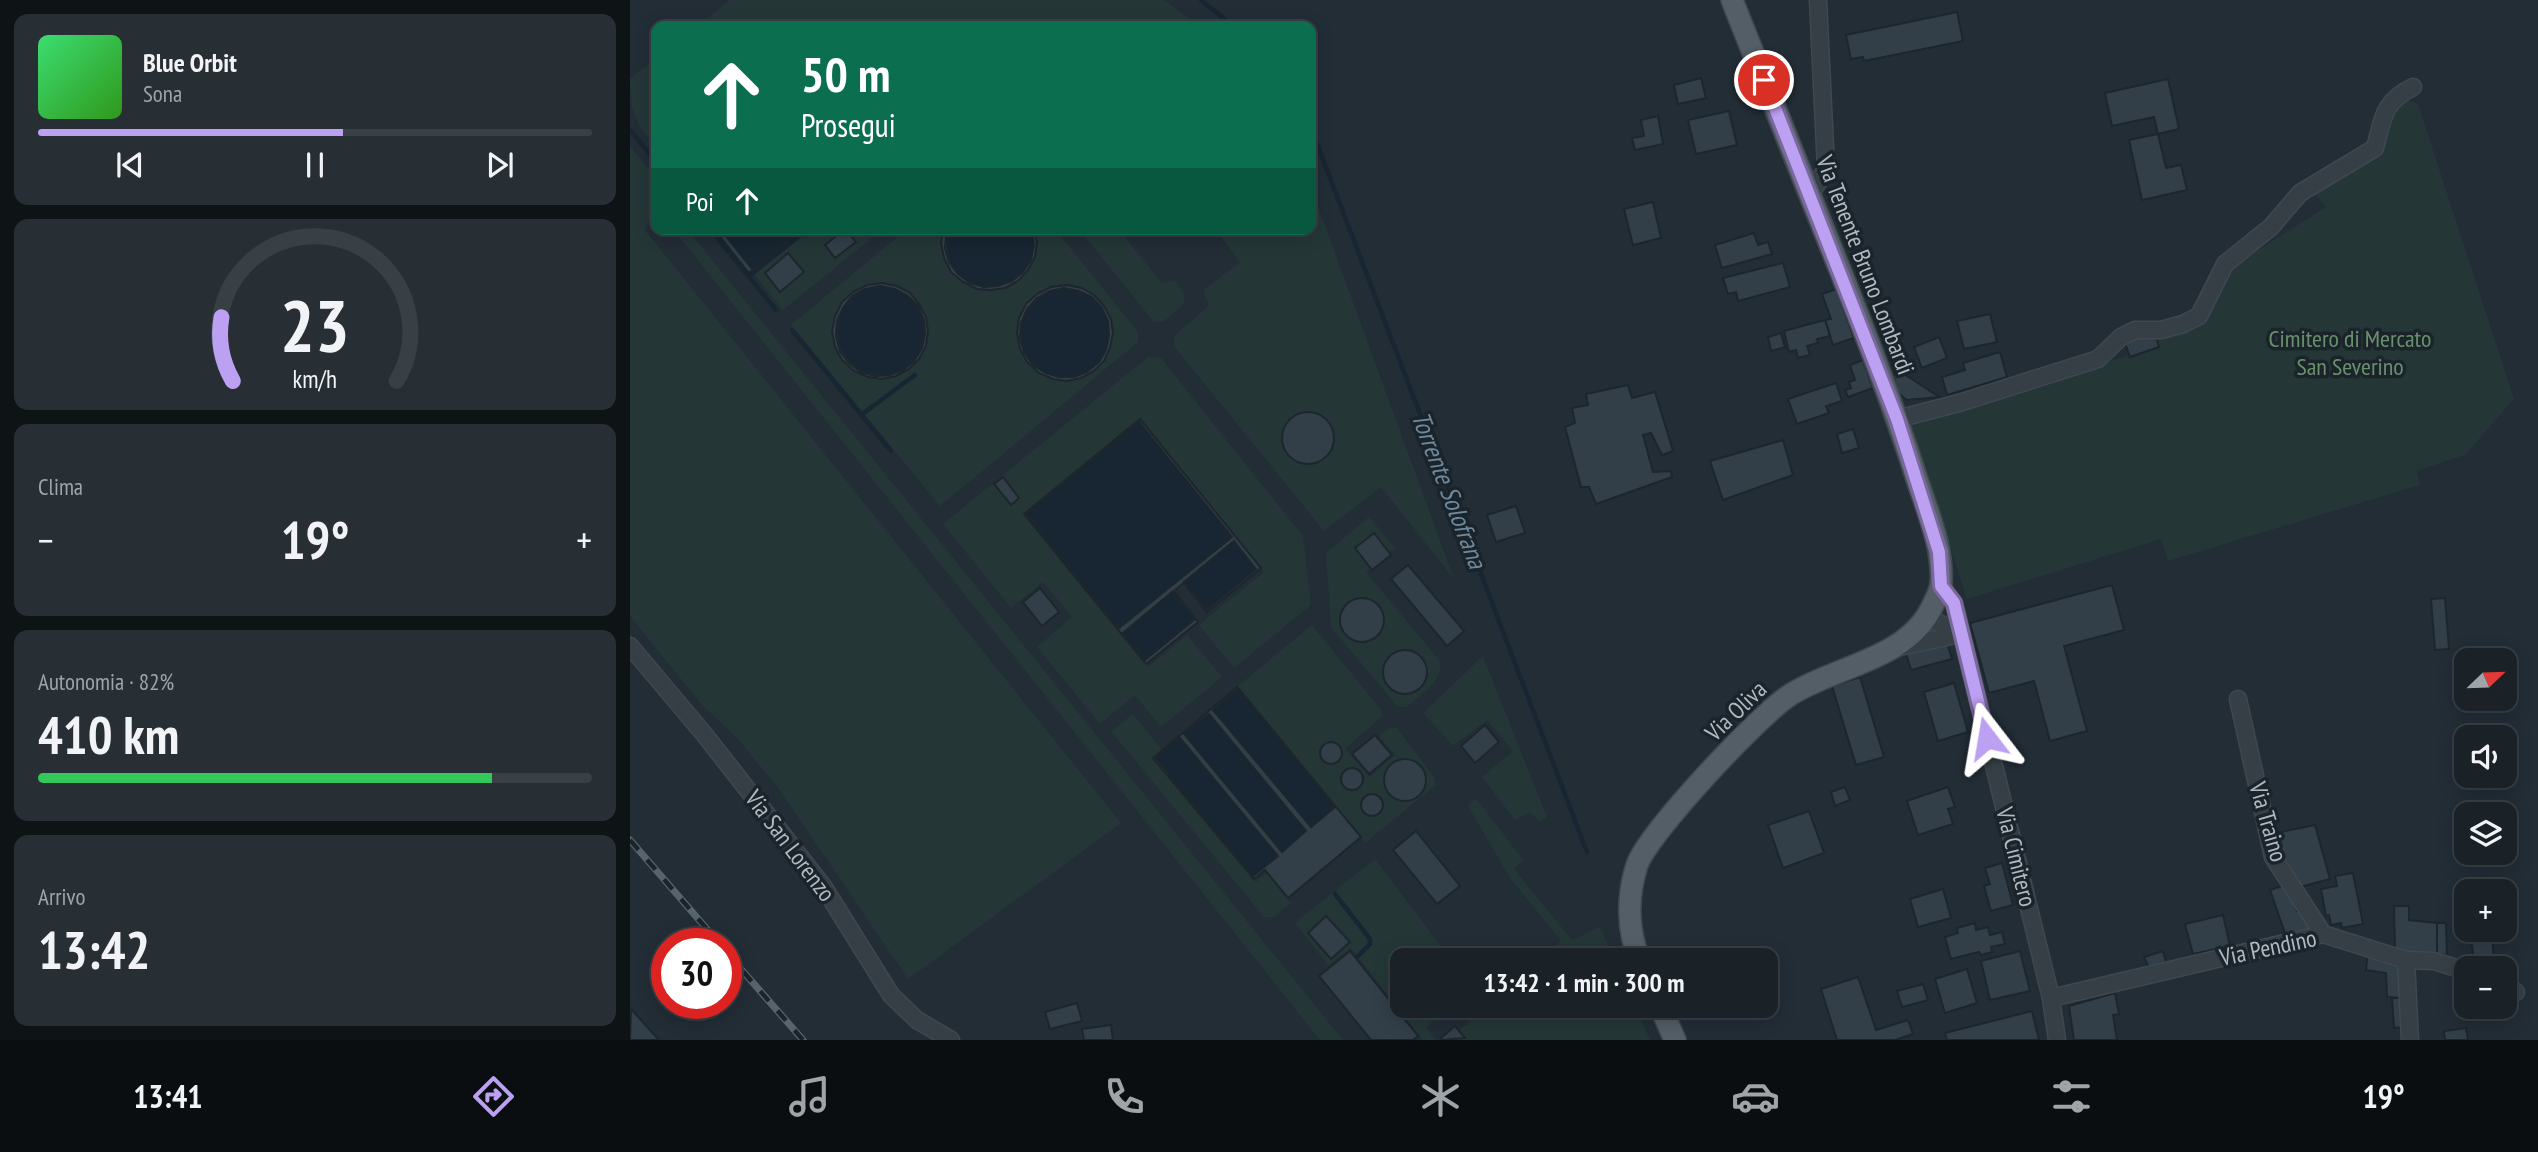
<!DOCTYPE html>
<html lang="it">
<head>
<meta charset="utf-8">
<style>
  :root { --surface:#1a2228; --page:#272f34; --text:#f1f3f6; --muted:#9fa4a8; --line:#383f45; --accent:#bca0f2 }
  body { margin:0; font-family:"PT Sans Narrow",sans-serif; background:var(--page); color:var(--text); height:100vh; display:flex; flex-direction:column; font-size:26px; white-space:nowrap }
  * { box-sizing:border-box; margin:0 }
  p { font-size:23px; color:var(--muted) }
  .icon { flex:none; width:38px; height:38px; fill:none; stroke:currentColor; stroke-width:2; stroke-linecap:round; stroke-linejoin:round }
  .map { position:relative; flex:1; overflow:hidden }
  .details { display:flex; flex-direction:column; gap:14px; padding:14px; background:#0e1316; width:630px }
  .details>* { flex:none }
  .hud { position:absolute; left:21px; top:21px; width:665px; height:214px; border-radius:14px; box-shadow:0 4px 18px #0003,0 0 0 2px var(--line); background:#0b6e4f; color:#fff; overflow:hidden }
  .needle { width:46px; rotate:67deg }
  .buttons { position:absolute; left:1824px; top:648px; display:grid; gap:14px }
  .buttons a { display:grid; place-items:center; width:63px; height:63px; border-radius:14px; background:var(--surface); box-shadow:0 4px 18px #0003,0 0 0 2px var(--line); font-size:35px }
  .speed { position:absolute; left:21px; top:928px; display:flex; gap:14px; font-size:35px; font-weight:700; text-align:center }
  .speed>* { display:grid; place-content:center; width:91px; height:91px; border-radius:50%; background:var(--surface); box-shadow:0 4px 18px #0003,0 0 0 2px var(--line); line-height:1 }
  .speed .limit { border:10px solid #d22; background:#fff; color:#111 }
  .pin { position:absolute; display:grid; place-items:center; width:60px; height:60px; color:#fff; margin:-30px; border:4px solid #fff; border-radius:50%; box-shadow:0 2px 7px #0007 }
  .me { position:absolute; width:77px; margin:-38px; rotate:346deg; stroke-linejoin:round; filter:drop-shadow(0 0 5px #0008) }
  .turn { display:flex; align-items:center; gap:24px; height:147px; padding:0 35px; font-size:32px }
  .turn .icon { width:91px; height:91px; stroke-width:2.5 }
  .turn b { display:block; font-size:49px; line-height:60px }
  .then { display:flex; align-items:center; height:66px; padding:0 35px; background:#0003; gap:14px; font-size:26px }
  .big { font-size:52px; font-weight:800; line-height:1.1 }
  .details .tile { flex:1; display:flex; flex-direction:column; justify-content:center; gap:10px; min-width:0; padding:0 24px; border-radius:14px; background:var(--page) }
  .details .dial { align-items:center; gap:0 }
  .dial svg { height:182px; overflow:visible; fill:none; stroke:var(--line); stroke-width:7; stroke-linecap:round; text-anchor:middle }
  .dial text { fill:var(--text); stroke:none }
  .song { display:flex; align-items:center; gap:21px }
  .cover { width:84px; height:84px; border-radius:10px; background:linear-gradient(135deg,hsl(140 70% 55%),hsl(110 70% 35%)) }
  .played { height:7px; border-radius:4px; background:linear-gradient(90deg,var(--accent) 55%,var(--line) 55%) }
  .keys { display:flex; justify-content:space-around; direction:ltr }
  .heat { display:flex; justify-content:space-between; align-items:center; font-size:38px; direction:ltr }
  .charge { height:10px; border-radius:5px; background:linear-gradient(90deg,#34c759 82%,var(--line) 0) }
  .trip { position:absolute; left:760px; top:948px; width:388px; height:70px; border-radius:14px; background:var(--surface); box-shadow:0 4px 18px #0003,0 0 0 2px var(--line); font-weight:800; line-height:70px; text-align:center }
  .tabs { display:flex; height:112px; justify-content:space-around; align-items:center; background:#0a0e10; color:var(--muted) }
  .tabs .icon { width:49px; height:49px }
  .tabs .selected { color:var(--accent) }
  .tabs b { font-size:32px; color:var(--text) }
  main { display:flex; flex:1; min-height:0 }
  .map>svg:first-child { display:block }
</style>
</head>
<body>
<main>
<section class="details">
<div class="tile">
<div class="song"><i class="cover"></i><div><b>Blue Orbit</b><p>Sona</p></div></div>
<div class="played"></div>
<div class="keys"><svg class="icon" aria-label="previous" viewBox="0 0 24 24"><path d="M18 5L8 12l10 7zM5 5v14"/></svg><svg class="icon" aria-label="pause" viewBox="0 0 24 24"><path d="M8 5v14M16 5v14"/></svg><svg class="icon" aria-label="next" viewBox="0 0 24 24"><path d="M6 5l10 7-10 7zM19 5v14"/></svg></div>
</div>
<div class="tile dial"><svg viewBox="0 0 100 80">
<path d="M14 69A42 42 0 1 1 86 69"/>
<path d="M14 69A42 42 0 0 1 9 41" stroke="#bca0f2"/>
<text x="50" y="56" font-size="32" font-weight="700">23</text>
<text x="50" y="72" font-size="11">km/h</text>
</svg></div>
<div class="tile"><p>Clima</p>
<div class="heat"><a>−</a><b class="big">19°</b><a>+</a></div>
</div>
<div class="tile"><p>Autonomia · 82%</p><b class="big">410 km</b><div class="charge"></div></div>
<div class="tile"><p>Arrivo</p><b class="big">13:42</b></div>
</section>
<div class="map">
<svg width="1908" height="1040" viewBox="0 0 1908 1040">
  <rect width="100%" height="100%" fill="#232d36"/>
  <g fill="#243736">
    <path d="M100 0H534L570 26H223L218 20 210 26H67Z"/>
    <path d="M26 58V148C5 122 0 112 0 79Z"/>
    <path d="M1775 99 1788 104 1884 399 1835 455 1787 471 1790 485 1538 561 1531 539 1337 599 1281 425 1426 380 1499 355 1494 341 1527 339 1552 331 1597 270 1696 207 1681 189 1750 153 1758 111Z"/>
    <path d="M0 146 26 178V204L15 230 491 823 278 979 149 789 107 738 72 705 0 616Z"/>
    <path d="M681 187 824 579 751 487 694 531 543 345 545 335 579 306 573 290 610 262 585 229H681Z"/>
    <path d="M43 229H57L713 1040H690Z"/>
    <path d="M89 229H253L153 310Z"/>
    <path d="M277 229H425L508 332V342L310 506 161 325Z"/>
    <path d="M449 229H488L532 283 544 281 555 294 554 304 534 321 524 322Z"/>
    <path d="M518 357 531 358 673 536 681 605 604 668 569 625 634 572 510 420 394 514 518 667 557 635 592 677 531 727 505 695 470 724 407 647 442 617 413 582 381 608 313 524Z"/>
    <path d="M739 517 765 548 736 572 809 660C816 680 791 694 777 707H768L701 627 696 553Z"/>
    <path d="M682 625 752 711V716L715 749 740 777 765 755 749 736 759 728H767L804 777 806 785 735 843 608 686Z"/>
    <path d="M853 656 917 817 910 822 900 812 885 820 852 777 883 751 857 720 823 746 793 713Z"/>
    <path d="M503 714 532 750 523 758 626 882 637 873 661 903 644 917H634L481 731Z"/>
    <path d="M844 799 849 802 893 860 884 869 942 940 970 927 985 961H909L931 941 880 878 838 806Z"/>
    <path d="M745 859 822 961H772V1006H821L796 1027 806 1040H793L721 948 698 965 665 923Z"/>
    <path d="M857 1006H1005L1020 1040H818Z"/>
  </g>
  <g fill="#172632">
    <path d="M90 229H159L164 235 122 269Z"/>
    <path d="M317 229H402C417 300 307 312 317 229Z"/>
    <circle cx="251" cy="331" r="44"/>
    <circle cx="435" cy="333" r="44"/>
    <path d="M509 422 602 537 489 628 396 514Z"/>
    <path d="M604 541 626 569 577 609 554 582Z"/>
    <path d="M542 592 565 619 515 660 493 633Z"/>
    <path d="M608 689 705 807 681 827 583 710Z"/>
    <path d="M579 714 676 831 652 852 554 734Z"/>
    <path d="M550 738 648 856 623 876 526 758Z"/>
  </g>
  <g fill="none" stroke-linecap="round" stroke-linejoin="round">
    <g stroke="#172632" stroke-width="4.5">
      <path d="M571 0 603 26"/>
      <path d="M681 128 957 852"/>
      <path d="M0 130 26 162"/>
      <path d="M80 229 146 310"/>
      <path d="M119 276 178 229"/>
      <path d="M162 330 261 451"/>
      <path d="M231 415 285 375"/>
      <path d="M705 894 740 939V944L726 958"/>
    </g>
  </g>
  <g fill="#323f49" stroke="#1d262d" stroke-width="2" fill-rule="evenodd">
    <path d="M1327 12 1333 41 1234 61 1233 57 1221 59 1216 35Z"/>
    <path d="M1071 78 1076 98 1048 104 1044 85Z"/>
    <path d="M1538 79 1549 129 1528 134 1524 117 1482 126 1475 93Z"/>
    <path d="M1099 111 1107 145 1066 154 1058 120Z"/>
    <path d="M1028 116 1033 144 1005 150 1002 138 1014 136 1011 120Z"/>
    <path d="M1528 134 1536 168 1551 165 1557 190 1512 200 1499 140Z"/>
    <path d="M1023 202 1031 238 1003 245 994 209Z"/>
    <path d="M84 229H90L122 269 164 235 159 229 165 236 119 273Z"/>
    <path d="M215 229 226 242 205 258 195 245Z"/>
    <path d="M313 229H317L315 248 319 262 328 274 340 283 354 287 368 286 382 281 393 272 401 260 404 245 402 229H405L407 243 405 257 398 270 388 281 375 288 361 290 347 289 333 282 321 272 314 258 311 243Z"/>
    <path d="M1124 233 1128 245 1138 242 1142 254 1092 268 1085 245Z"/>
    <path d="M158 253 174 272 150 292 135 273Z"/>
    <path d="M1153 263 1160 287 1108 301 1106 292 1098 294 1093 278Z"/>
    <path d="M252 283 267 286 280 293 289 304 296 317 298 331 296 346 289 359 279 369 266 376 252 379 238 377 224 371 212 360 205 347 202 331 205 316 212 302 223 292 237 285ZM250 286 265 289 278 296 288 306 294 320 295 334 292 348 284 361 273 370 260 375 245 376 231 372 219 363 210 351 206 336 207 321 213 308 222 296 235 289Z"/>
    <path d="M437 285 452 288 464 295 474 306 481 319 483 333 480 348 474 361 464 371 451 378 437 381 423 379 409 373 397 362 390 349 387 333 389 318 396 304 407 294 421 287ZM434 288 449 291 462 297 472 308 478 321 479 336 476 350 469 362 457 372 444 377H429L416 373 403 365 394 352 390 338 391 323 397 309 407 298 420 291Z"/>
    <path d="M1206 289 1224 338 1203 345 1195 320 1201 319 1192 294Z"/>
    <path d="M1360 314 1367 342 1334 349 1327 321Z"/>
    <path d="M1195 320 1200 336 1187 339 1188 343 1177 346 1180 355 1168 358 1166 350 1159 352 1154 331Z"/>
    <path d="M1524 331 1529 347 1500 357 1494 341Z"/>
    <path d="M1151 333 1155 347 1141 351 1138 337Z"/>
    <path d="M1309 337 1317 358 1292 368 1284 347Z"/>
    <path d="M1370 352 1377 377 1317 395 1312 377 1335 370 1333 363Z"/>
    <path d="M1233 360 1243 388 1218 397 1215 390 1221 388 1219 382 1225 380 1220 365Z"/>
    <path d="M1268 370 1309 397 1277 400 1268 393 1263 375Z"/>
    <path d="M1206 383 1212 401 1196 406 1199 413 1167 424 1158 399Z"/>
    <path d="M998 385 1002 398 1025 392 1043 451 1032 455 1021 433 1013 435 1023 472 1041 471 1042 477 966 504 959 487H951L935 427 945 423 942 408 958 405 956 394Z"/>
    <circle cx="678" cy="438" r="26"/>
    <path d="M510 419 631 568 577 612 554 583 544 591 568 622 516 664 394 514ZM509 422 602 537 489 628 396 514ZM604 541 626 569 577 609 554 582ZM542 592 565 619 515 660 493 633Z"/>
    <path d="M1223 429 1229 448 1212 453 1207 434Z"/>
    <path d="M1153 440 1163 475 1093 500 1080 461Z"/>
    <path d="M373 477 389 498 381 505 364 484Z"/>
    <path d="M886 506 895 533 866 542 857 515Z"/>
    <path d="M744 533 761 555 742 570 725 548Z"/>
    <path d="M778 565 834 631 817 646 761 579Z"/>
    <path d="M1482 585 1494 630 1434 646 1457 731 1420 741 1404 681 1359 693 1340 623Z"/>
    <path d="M410 588 429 612 412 626 393 602Z"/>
    <circle cx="732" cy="620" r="22"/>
    <path d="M1815 598 1819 649 1805 650 1801 599Z"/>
    <path d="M1317 643 1322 659 1281 670 1276 654Z"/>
    <circle cx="775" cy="672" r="22"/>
    <path d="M1230 677 1254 757 1226 765 1202 686Z"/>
    <path d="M1324 683 1338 732 1308 741 1294 692Z"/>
    <path d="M607 687 731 837 658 898 635 870 624 879 523 758ZM608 689 705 807 681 827 583 710ZM579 714 676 831 652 852 554 734ZM550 738 648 856 623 876 526 758Z"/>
    <path d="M855 725 869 742 845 763 831 746Z"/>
    <path d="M745 735 762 755 739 774 722 754Z"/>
    <circle cx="701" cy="753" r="11"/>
    <circle cx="775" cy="780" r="21"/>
    <circle cx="722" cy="779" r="11"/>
    <path d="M1215 787 1220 800 1205 806 1201 792Z"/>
    <path d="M1318 787 1325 807 1318 809 1323 824 1288 835 1277 801Z"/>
    <circle cx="742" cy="805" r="11"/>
    <path d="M1179 811 1194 853 1153 868 1138 825Z"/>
    <path d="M1685 825 1700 879 1670 887 1649 860 1641 834Z"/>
    <path d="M786 831 830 886 807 904 763 850Z"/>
    <path d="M1372 863 1383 905 1361 911 1354 886 1360 884 1355 868Z"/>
    <path d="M1723 873 1733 924 1712 928 1711 923 1701 925 1699 915 1696 916 1691 889 1707 886 1705 876Z"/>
    <path d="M1655 885 1660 892 1667 911 1670 910 1681 928 1656 936 1640 890Z"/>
    <path d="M1313 889 1321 918 1288 927 1280 899Z"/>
    <path d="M1764 906H1779V920L1807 923V959L1765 951Z"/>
    <path d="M1593 915 1600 946 1563 954 1555 924Z"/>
    <path d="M696 916 720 942 701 959 678 933Z"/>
    <path d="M1345 923 1346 930 1358 927 1360 935 1372 932 1375 944 1361 947 1362 952 1351 955 1349 952 1321 959 1315 937 1328 933 1327 928Z"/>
    <path d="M1807 923H1816L1817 955 1807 954Z"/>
    <path d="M1862 937 1865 968H1843L1845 965 1841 940Z"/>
    <path d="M720 951 788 1036 783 1040H741L689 976Z"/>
    <path d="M1390 951 1400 991 1360 1000 1351 961Z"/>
    <path d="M1533 951 1536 962 1529 964 1530 970 1521 972 1514 957Z"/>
    <path d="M1738 952 1773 966V998L1757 997 1756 973 1736 970Z"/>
    <path d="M1337 969 1347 1003 1315 1013 1305 979Z"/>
    <path d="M1228 977 1246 1030 1278 1020 1283 1034 1265 1040H1207L1191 989Z"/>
    <path d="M1293 984 1298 1000 1272 1007 1267 991Z"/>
    <path d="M1485 993 1489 1014 1483 1015 1487 1040H1444L1439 1006Z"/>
    <path d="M1762 998H1773L1774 1027 1764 1028Z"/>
    <path d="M447 1003 452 1021 420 1029 415 1012Z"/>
    <path d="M1 1009 29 1040H0Z"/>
    <path d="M1402 1011 1409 1040H1317L1315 1033Z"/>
    <path d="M481 1025 483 1040H454L452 1029Z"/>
    <path d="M825 1026 835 1038 812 1040 811 1038Z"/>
    <path d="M1836 1028 1838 1040H1815L1814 1031Z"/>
  </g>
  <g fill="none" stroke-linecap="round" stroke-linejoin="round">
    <defs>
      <g id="minor">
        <path d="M1180 195 1196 169 1188 0"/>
        <path d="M1267 419 1329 403 1468 359 1491 337 1505 330H1531L1553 324 1569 316 1595 264 1641 227 1670 193 1745 148C1753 119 1752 102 1783 87"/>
        <path d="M1311 586 1324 603 1421 998 1427 1040"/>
        <path d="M1297 617 1331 634"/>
        <path d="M0 646 74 734 193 886 261 995 287 1020 321 1040"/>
        <path d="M1265 648 1331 634"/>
        <path d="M1608 699 1643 857 1693 934"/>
        <path d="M1776 960 1804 961 1836 971"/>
        <path d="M1874 987 1886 992"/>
        <path d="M1421 998 1693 934 1776 960 1780 1040"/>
      </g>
      <g id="major">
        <path d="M1010 961C997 931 997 896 1007 865 1019 832 1129 715 1160 695 1207 665 1278 660 1303 605 1306 599 1310 591 1311 584 1314 545 1294 504 1283 467 1253 376 1217 287 1181 198 1154 132 1129 66 1102 0"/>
        <path d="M1030 1006 1045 1040"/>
      </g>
    </defs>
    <use href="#minor" stroke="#3f4850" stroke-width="19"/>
    <use href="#major" stroke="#3f4850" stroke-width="24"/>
    <use href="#minor" stroke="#363f46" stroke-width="16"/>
    <use href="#major" stroke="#545e66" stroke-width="21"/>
    <defs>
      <g id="rail">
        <path d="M0 840 89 943"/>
        <path d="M96 952 173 1040"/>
      </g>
    </defs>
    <use href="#rail" stroke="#58646d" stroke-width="7"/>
    <use href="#rail" stroke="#1b242b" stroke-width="4.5" stroke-dasharray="13" stroke-linecap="butt"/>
  </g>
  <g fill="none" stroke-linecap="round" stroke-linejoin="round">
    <defs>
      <path id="route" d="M1134 80 1267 419 1309 552 1311 586 1324 603 1357 738"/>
    </defs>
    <use href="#route" stroke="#7a689d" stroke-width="18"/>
    <use href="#route" stroke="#bca0f2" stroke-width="12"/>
  </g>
  <g text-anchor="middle" stroke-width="7" stroke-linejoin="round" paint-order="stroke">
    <g font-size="24" fill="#b0bac3" stroke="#1b242b">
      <text transform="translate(1235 265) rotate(69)" y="8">Via Tenente Bruno Lombardi</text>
      <text transform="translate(1106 711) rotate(-44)" y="8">Via Oliva</text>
      <text transform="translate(1638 822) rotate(74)" y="8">Via Traino</text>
      <text transform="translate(160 846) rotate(53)" y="8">Via San Lorenzo</text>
      <text transform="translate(1386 857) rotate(76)" y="8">Via Cimitero</text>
      <text transform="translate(1638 948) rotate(-12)" y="8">Via Pendino</text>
    </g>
    <g font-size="24" fill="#6a916e" stroke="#1b242b">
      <text x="1720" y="347">Cimitero di Mercato<tspan x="1720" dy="28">San Severino</tspan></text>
    </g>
    <g font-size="26" font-style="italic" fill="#6d899e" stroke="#1b242b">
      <text transform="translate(819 490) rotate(69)" y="9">Torrente Solofrana</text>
    </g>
  </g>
</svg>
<div class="buttons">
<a><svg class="needle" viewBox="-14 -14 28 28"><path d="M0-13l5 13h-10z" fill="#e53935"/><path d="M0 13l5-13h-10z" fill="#9fa4a8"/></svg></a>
<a><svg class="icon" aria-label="sound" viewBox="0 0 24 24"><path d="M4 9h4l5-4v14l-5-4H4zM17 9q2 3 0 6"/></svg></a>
<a><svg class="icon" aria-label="layers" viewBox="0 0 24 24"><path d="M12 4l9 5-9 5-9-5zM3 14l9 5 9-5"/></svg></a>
<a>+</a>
<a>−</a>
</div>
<div class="speed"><div class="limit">30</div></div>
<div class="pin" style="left:1134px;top:80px;background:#d93025"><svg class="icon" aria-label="arrive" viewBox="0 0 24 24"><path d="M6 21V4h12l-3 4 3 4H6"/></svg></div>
<svg class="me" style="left:1357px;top:738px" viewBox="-20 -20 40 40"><path d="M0-17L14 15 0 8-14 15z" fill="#bca0f2" stroke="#fff" stroke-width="4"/></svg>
<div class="trip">13:42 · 1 min · 300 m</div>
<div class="hud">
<div class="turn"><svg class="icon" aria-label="ahead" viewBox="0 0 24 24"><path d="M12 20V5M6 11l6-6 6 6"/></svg><div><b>50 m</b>Prosegui</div></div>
<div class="then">Poi<svg class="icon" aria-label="ahead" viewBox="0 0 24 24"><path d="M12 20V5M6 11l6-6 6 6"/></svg></div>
</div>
</div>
</main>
<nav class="tabs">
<b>13:41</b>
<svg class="icon selected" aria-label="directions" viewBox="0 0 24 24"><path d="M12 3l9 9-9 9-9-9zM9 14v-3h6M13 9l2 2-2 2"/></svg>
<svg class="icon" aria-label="music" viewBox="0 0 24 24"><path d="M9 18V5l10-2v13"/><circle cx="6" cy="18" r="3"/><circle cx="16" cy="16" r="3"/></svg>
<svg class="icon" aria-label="phone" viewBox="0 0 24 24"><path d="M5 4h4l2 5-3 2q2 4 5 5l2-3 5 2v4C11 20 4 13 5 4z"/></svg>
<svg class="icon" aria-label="climate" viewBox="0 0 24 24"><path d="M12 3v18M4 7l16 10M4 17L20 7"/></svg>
<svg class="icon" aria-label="car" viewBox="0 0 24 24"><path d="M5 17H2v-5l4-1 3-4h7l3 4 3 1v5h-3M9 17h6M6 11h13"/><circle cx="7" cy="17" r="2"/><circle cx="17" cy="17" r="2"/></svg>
<svg class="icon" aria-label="filters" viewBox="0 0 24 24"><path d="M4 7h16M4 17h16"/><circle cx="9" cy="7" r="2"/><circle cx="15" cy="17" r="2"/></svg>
<b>19°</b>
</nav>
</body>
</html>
